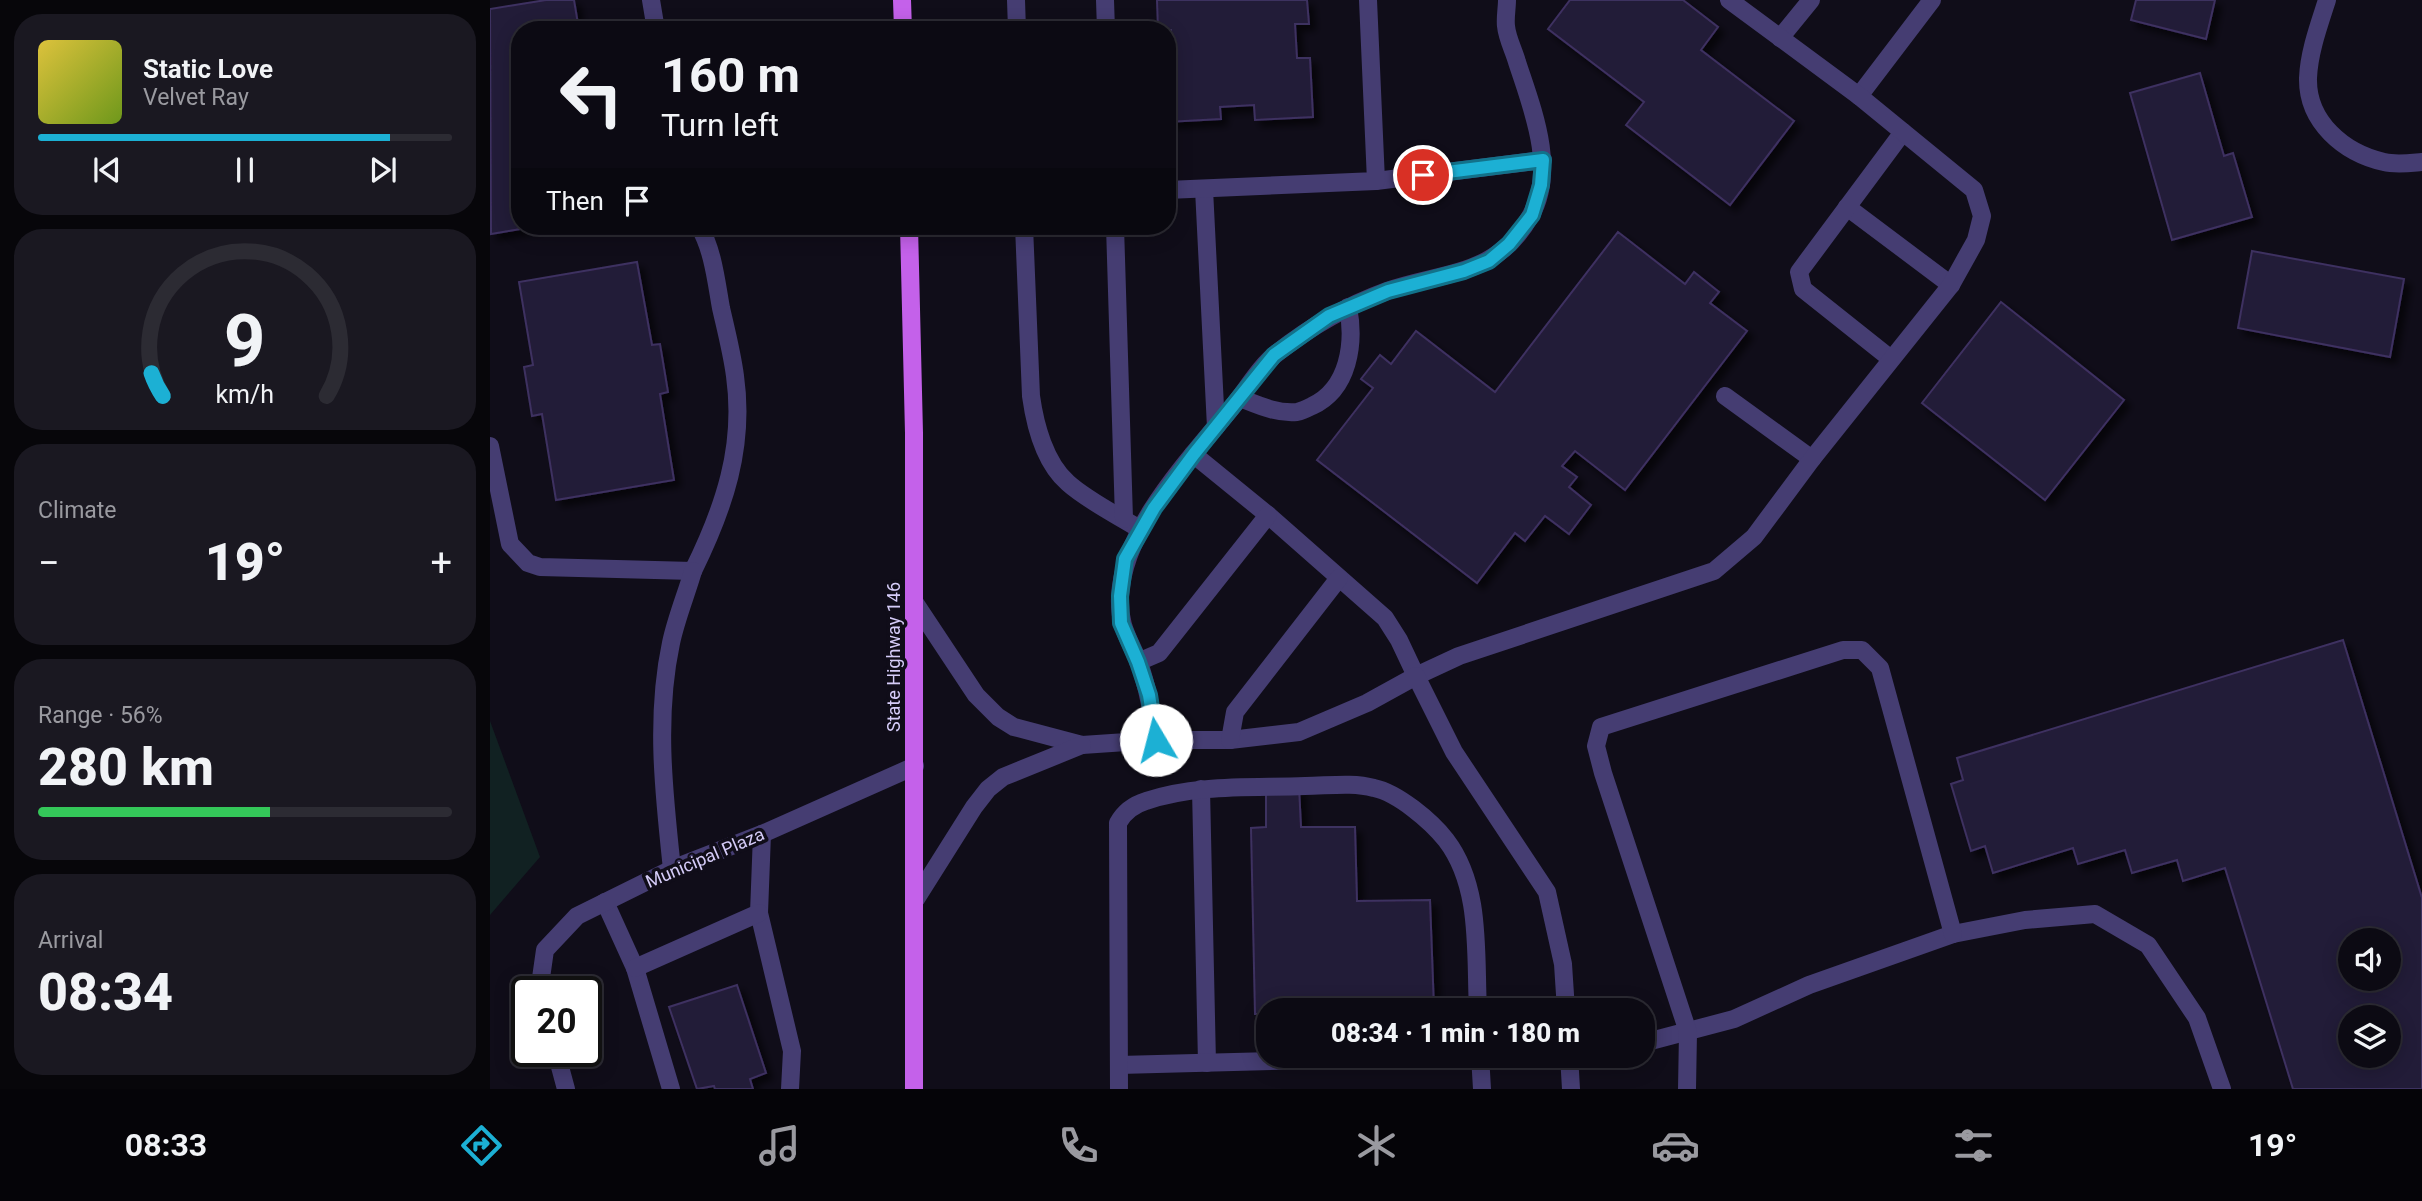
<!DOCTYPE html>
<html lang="en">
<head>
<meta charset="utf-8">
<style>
  :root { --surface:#0c0a13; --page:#1a1821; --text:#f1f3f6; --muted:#9a9aa0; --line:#2c2b33; --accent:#1cb0d4 }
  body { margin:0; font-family:Roboto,sans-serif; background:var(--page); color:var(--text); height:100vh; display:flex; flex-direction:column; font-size:26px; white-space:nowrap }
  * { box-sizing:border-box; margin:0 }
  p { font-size:23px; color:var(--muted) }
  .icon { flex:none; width:38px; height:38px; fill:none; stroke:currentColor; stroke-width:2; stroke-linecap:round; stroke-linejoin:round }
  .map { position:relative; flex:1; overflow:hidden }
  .details { display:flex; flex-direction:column; gap:14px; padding:14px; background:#07060a; width:490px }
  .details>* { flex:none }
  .banner { position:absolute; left:21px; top:21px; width:665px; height:214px; border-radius:28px; box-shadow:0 4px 18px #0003,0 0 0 2px var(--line); background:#0c0a13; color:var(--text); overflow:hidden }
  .tools { position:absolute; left:1848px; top:928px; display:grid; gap:14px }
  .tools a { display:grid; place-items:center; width:63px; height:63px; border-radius:50%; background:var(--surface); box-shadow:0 4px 18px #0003,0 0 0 2px var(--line); font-size:35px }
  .speed { position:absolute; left:21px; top:976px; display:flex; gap:14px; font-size:35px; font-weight:700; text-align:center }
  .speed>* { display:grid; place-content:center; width:91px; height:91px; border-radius:50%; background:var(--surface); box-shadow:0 4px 18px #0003,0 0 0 2px var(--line); line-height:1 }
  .speed .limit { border:4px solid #111; border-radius:10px; background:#fff; color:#111 }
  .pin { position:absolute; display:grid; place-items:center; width:60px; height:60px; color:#fff; margin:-30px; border:4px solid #fff; border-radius:50%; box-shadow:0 2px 7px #0007 }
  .me { position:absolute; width:77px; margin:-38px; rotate:352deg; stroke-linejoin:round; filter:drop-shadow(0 0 5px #0008) }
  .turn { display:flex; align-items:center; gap:24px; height:147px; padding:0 35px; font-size:32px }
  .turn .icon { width:91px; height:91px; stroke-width:2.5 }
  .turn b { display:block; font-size:49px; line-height:60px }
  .then { display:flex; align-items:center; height:66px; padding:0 35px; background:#0003; gap:14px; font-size:26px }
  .big { font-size:52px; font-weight:800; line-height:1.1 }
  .details .card { flex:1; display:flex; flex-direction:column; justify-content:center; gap:10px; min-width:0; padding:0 24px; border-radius:28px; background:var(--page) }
  .details .dial { align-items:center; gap:0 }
  .dial svg { height:182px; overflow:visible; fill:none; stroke:var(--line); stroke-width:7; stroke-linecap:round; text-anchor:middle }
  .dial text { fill:var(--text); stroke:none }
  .song { display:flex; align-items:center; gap:21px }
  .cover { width:84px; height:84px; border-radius:10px; background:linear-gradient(135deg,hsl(50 70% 55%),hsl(80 70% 35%)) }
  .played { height:7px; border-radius:4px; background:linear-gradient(90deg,var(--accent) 85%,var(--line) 85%) }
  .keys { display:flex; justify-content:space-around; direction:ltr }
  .heat { display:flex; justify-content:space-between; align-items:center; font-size:38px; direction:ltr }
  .charge { height:10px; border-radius:5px; background:linear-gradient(90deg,#34c759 56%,var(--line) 0) }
  .trip { position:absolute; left:766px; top:998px; width:399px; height:70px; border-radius:28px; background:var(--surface); box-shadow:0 4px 18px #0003,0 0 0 2px var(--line); font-weight:800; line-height:70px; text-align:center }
  .dock { display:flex; height:112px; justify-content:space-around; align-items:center; background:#050408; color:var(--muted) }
  .dock .icon { width:49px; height:49px }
  .dock .active { color:var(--accent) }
  .dock b { font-size:32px; color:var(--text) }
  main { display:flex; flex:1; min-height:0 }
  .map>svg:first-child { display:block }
</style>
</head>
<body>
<main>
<section class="details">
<div class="card">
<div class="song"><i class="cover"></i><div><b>Static Love</b><p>Velvet Ray</p></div></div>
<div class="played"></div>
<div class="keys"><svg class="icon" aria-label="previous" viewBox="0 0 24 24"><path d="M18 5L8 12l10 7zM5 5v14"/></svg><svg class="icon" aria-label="pause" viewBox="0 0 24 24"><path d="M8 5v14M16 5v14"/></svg><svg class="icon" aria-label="next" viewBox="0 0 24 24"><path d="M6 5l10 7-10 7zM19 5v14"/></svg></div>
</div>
<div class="card dial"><svg viewBox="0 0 100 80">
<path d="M14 69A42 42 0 1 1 86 69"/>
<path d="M14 69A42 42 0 0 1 9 59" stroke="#1cb0d4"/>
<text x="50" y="56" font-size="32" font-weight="700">9</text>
<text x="50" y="72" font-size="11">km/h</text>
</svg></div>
<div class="card"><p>Climate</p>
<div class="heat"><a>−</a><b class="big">19°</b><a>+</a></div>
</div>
<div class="card"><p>Range · 56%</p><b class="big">280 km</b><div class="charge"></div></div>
<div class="card"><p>Arrival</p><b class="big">08:34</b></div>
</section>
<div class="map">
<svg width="1932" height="1089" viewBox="0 0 1932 1089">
  <defs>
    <filter id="shadow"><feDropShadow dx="6" dy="6" stdDeviation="3.5" flood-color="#0009"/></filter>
  </defs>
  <rect width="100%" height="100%" fill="#100d19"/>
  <path fill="#112122" d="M0 721 50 857 0 915Z"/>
  <g fill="#241b38" stroke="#3e3061" stroke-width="2" fill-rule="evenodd" filter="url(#shadow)">
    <path d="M56 0H84L89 30H30V226H48L1 234 0 9Z"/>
    <path d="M667 0H817L819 24H805L807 58H820L823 117 765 120 764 105 730 107 731 119 677 122V64H682L681 30H668Z"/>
    <path d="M1080 0H1193L1228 27 1211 50 1304 121 1240 205 1136 125 1154 102 1058 29Z"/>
    <path d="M1646 0H1725L1716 39 1641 20Z"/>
    <path d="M1710 73 1734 156 1743 153 1762 217 1682 240 1640 93Z"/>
    <path d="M1128 232 1195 284 1204 272 1229 292 1220 303 1257 331 1135 490 1085 451 1072 466 1087 477 1079 487 1101 505 1079 534 1055 516 1035 541 1025 533 987 583 827 460 883 388 871 379 890 355 901 364 926 331 1005 392Z"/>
    <path d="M1762 251 1914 279 1900 357 1748 328Z"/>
    <path d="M147 262 162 345 170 344 178 392 170 394 184 480 66 500 52 414 42 416 34 367 43 365 29 282Z"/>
    <path d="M1511 302 1634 400 1555 500 1432 403Z"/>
    <path d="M1853 640 1932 898V1089H1803L1735 868 1693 881 1687 860 1642 873 1635 850 1588 864 1583 848 1503 873 1495 846 1481 851 1461 784 1473 780 1467 758ZM1860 940H1899V978H1860ZM1860 1017H1899V1055H1860Z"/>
    <path d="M776 787H809L811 827H865L867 901 940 900 944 1009 779 1010V1014H765L761 828 776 827Z"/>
    <path d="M247 985 276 1073 260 1079 263 1089H225L224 1086 207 1089 179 1007Z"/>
  </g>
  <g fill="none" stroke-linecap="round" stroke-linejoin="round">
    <g stroke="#453d72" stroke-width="18">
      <path d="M161 0 166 30"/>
      <path d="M526 0 527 30"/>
      <path d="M615 0 616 30"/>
      <path d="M1837 0C1829 25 1819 52 1818 78 1817 122 1854 153 1894 162 1906 165 1920 163 1932 162"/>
      <path d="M1290 38 1321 0"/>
      <path d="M1369 96 1442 0"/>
      <path d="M886 181 1053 160"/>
      <path d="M714 189 726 427"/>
      <path d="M677 190 886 181 878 0"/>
      <path d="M1357 207 1461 285"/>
      <path d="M534 226 541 396C545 425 555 463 578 483 598 501 629 516 651 530"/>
      <path d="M625 226 634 519"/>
      <path d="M1401 359 1313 289 1309 272 1413 132"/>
      <path d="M1235 396 1322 459"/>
      <path d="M750 398C768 405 787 414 807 412 812 411 818 408 822 406 859 389 865 343 858 307"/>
      <path d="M0 446 20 544 38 563 50 567 203 571C234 508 255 447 245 376 242 353 236 330 231 308 226 280 223 250 209 226"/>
      <path d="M703 454 778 515 895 618 909 640 926 676 969 656 1224 571 1264 537 1322 459 1461 285 1486 240 1492 216 1484 190 1369 96 1239 0"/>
      <path d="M425 603 486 695 508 717 524 727 592 745 666 740H740L809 732 877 703 926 676 964 752 1057 892 1073 964 1076 1010"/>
      <path d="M648 662 669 653 778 515"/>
      <path d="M666 740C662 714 658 688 649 663 639 638 629 627 630 598 632 528 701 458 743 406 757 389 770 366 787 353 821 326 856 306 897 291 955 271 1007 277 1041 215 1067 168 1042 108 1027 62 1024 51 1017 38 1016 26 1015 18 1017 8 1017 0"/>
      <path d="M740 740 745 712 849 578"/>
      <path d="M711 789 717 1063"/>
      <path d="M272 834 269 913 302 1051 300 1089"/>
      <path d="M182 869C174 794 165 718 181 643 186 619 196 595 203 571"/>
      <path d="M426 899 484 807 498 789 513 777 592 745"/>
      <path d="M115 902 145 968 181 1089"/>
      <path d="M145 968 269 913"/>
      <path d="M52 992 51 978 55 950 87 916 182 869 272 834 425 766"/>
      <path d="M1153 1043 1244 1019 1319 985 1463 934 1535 920 1605 914 1658 945 1707 1018 1732 1089"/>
      <path d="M66 1052 76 1089"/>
      <path d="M990 1055 992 1089"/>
      <path d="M1079 1055 1081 1089"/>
      <path d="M629 1065 1002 1055"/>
      <path d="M629 1089 628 823C634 812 643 805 656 801 706 784 762 788 815 786 837 786 862 782 884 788 908 793 941 821 956 840 992 887 985 954 988 1010"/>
      <path d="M1197 1089 1198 1032 1113 773 1106 746 1111 727 1353 650H1372L1390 668 1463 934"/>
    </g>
    <g stroke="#c461ea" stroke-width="18">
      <path d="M412 0 413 30"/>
      <path d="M419 226 424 433V1089"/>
    </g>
  </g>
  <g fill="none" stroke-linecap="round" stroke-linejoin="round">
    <defs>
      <path id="route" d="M666 740 659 695 648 662 631 623 630 596 635 559 664 508 704 454 784 355 839 316 898 291 974 271 999 261 1019 244 1042 215 1051 185 1053 160 933 175"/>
    </defs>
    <use href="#route" stroke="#12728a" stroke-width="18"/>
    <use href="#route" stroke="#1cb0d4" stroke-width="12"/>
  </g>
  <g text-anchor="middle" stroke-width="7" stroke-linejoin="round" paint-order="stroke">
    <g font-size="18" fill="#d5ccf8" stroke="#100d19">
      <text transform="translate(404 657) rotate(-90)" y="6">State Highway 146</text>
      <text transform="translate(215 858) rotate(-23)" y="6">Municipal Plaza</text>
    </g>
  </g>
</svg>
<div class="tools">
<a><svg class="icon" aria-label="sound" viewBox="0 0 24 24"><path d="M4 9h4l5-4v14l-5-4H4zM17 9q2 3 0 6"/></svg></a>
<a><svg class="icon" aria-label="layers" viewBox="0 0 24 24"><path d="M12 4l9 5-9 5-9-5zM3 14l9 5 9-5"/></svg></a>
</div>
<div class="speed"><div class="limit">20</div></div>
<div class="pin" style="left:933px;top:175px;background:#d93025"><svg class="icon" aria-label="arrive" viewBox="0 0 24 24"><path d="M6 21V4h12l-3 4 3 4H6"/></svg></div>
<svg class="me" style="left:666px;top:740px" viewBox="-20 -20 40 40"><circle r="19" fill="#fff"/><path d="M0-13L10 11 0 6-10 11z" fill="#1cb0d4"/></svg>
<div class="trip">08:34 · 1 min · 180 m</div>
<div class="banner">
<div class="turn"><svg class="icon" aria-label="left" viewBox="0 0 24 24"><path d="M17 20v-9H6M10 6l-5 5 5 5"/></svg><div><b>160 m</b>Turn left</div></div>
<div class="then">Then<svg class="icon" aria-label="arrive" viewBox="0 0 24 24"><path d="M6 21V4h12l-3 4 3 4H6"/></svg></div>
</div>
</div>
</main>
<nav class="dock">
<b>08:33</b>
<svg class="icon active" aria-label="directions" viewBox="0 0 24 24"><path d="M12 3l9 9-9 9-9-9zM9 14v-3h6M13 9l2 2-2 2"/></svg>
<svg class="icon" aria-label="music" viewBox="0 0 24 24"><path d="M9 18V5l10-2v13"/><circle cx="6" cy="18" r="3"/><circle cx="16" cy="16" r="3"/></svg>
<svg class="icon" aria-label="phone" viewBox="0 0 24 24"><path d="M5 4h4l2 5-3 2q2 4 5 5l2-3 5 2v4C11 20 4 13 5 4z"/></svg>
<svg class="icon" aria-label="climate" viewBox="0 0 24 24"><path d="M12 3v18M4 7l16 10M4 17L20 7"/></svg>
<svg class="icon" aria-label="car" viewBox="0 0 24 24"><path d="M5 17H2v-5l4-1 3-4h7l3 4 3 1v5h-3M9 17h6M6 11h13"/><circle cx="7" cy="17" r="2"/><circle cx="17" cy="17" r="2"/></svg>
<svg class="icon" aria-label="filters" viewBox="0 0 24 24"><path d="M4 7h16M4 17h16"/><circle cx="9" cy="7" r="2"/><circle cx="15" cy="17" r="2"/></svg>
<b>19°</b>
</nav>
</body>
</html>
